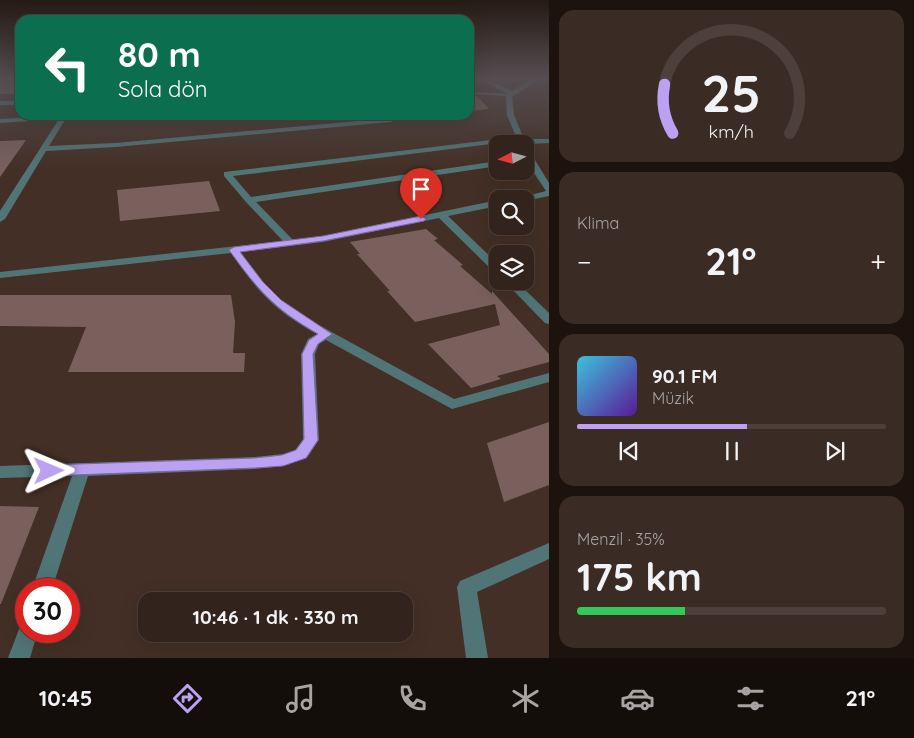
<!DOCTYPE html>
<html lang="tr">
<head>
<meta charset="utf-8">
<style>
  :root { --surface:#32231c; --page:#3a2b25; --text:#f1f3f6; --muted:#a8a4a3; --line:#4d403b; --accent:#bca0f2 }
  body { margin:0; font-family:Quicksand,sans-serif; background:var(--page); color:var(--text); height:100vh; display:flex; flex-direction:column; font-size:19px; white-space:nowrap }
  * { box-sizing:border-box; margin:0 }
  p { font-size:16px; color:var(--muted) }
  .icon { flex:none; width:28px; height:28px; fill:none; stroke:currentColor; stroke-width:2; stroke-linecap:round; stroke-linejoin:round }
  .map { position:relative; flex:1; overflow:hidden }
  .side { display:flex; flex-direction:column; gap:10px; padding:10px; background:#1c130f; width:365px }
  .side>* { flex:none }
  .banner { position:absolute; left:15px; top:15px; width:459px; height:105px; border-radius:15px; box-shadow:0 5px 20px #0002,0 0 0 1px var(--line); background:#0b6e4f; color:#fff; overflow:hidden }
  .needle { width:32px; rotate:264deg }
  .controls { position:absolute; left:489px; top:135px; display:grid; gap:10px }
  .controls a { display:grid; place-items:center; width:45px; height:45px; border-radius:10px; background:var(--surface); box-shadow:0 5px 20px #0002,0 0 0 1px var(--line); font-size:25px }
  .speed { position:absolute; left:15px; top:578px; display:flex; gap:10px; font-size:25px; font-weight:700; text-align:center }
  .speed>* { display:grid; place-content:center; width:65px; height:65px; border-radius:50%; background:var(--surface); box-shadow:0 5px 20px #0002,0 0 0 1px var(--line); line-height:1 }
  .speed .limit { border:8px solid #d22; background:#fff; color:#111 }
  .pin { position:absolute; display:grid; place-items:center; width:42px; height:42px; color:#fff; margin:-51px -21px; border-radius:50% 50% 50% 0; rotate:-45deg; box-shadow:0 0 5px #0007 }
  .pin .icon { rotate:45deg }
  .me { position:absolute; width:55px; margin:-28px; rotate:89deg; stroke-linejoin:round; filter:drop-shadow(0 0 4px #0008) }
  .turn { display:flex; align-items:center; gap:18px; height:105px; padding:0 20px; font-size:22px }
  .turn .icon { width:65px; height:65px; stroke-width:2.5 }
  .turn b { display:block; font-size:35px; line-height:42px }
  .big { font-size:38px; font-weight:800; line-height:1.1 }
  .side .widget { flex:1; display:flex; flex-direction:column; justify-content:center; gap:8px; min-width:0; padding:0 18px; border-radius:15px; background:var(--page) }
  .side .dial { align-items:center; gap:0 }
  .dial svg { height:130px; overflow:visible; fill:none; stroke:var(--line); stroke-width:7; stroke-linecap:round; text-anchor:middle }
  .dial text { fill:var(--text); stroke:none }
  .song { display:flex; align-items:center; gap:15px }
  .cover { width:60px; height:60px; border-radius:8px; background:linear-gradient(135deg,hsl(190 70% 55%),hsl(270 70% 35%)) }
  .played { height:5px; border-radius:2px; background:linear-gradient(90deg,var(--accent) 55%,var(--line) 55%) }
  .keys { display:flex; justify-content:space-around; direction:ltr }
  .heat { display:flex; justify-content:space-between; align-items:center; font-size:28px; direction:ltr }
  .charge { height:8px; border-radius:4px; background:linear-gradient(90deg,#34c759 35%,var(--line) 0) }
  .trip { position:absolute; left:138px; top:592px; width:275px; height:50px; border-radius:15px; background:var(--surface); box-shadow:0 5px 20px #0002,0 0 0 1px var(--line); font-weight:800; line-height:50px; text-align:center }
  .dock { display:flex; height:80px; justify-content:space-around; align-items:center; background:#140e0b; color:var(--muted) }
  .dock .icon { width:35px; height:35px }
  .dock .current { color:var(--accent) }
  .dock b { font-size:22px; color:var(--text) }
  main { display:flex; flex:1; min-height:0 }
  .map>svg:first-child { display:block }
</style>
</head>
<body>
<main>
<div class="map">
<svg width="549" height="658" viewBox="0 0 549 658">
  <rect width="100%" height="100%" fill="#432f25"/>
  <g fill="#7a605d">
    <rect x="0" y="78" width="20" height="16"/>
    <path d="M469 96H477L489 109 469 111Z"/>
    <path d="M26 140 0 177V141Z"/>
    <path d="M209 181 220 211 120 221 117 190Z"/>
    <path d="M426 229 438 239 434 240 463 265 460 266 492 294V291L549 354V362L497 376 501 379 471 388 428 344 500 325 495 304 415 322 387 291H390L357 254H360L350 242Z"/>
    <path d="M0 295H231L235 322 233 353H245L244 372H68L86 327 0 326Z"/>
    <path d="M549 422V485L504 502 487 443Z"/>
    <path d="M0 506 39 507 1 604H0Z"/>
  </g>
  <g fill="none" stroke-linecap="round" stroke-linejoin="round">
    <path fill="#517577" fill-rule="evenodd" d="M469 92 510 94 512 95 510 96 469 94Z"/>
    <g fill="#517577" fill-rule="evenodd">
      <path d="M477 78H484L512 91 534 78H541L512 97 514 115 524 139H549V143L527 144 525 146V144H491L233 176 251 197 498 161V166L256 202 293 240 323 236 498 200V206L448 216 498 264V273L494 272 439 218 323 242 241 252 263 283 281 300 306 318 454 399 549 373V382L452 409 326 340 319 344 315 354 319 440 307 458 283 466 255 469 88 476 52 589H32L72 476 0 478V466L255 457 283 454 295 450 303 439 301 354 308 339 317 334C274 310 258 292 231 253L0 278V272L283 241 246 202 224 176V172L491 140 517 139 507 115 506 96 508 94Z"/>
      <rect x="0" y="101" width="20" height="4"/>
      <path d="M68 115 49 146 115 143 391 118 395 120 391 122 115 147 46 151 5 219 0 222V211L59 119 0 123V119Z"/>
      <path d="M525 148 529 150 549 183V196L525 201V199H515L546 191 526 161Z"/>
      <path d="M504 281H516L549 313V324L545 323Z"/>
      <path d="M549 543V559L477 592 488 658H466L457 587 460 581Z"/>
      <path d="M26 622V631H38L30 658H8L21 624Z"/>
    </g>
  </g>
  <linearGradient id="sky" x2="0" y2="1"><stop stop-color="#251a14"/><stop offset="0.46" stop-color="#554d51"/><stop offset="1" stop-color="#554d51" stop-opacity="0"/></linearGradient>
  <rect width="549" height="170" fill="url(#sky)"/>
  <path fill="#bca0f2" stroke="#7a689d" d="M421 216 426 219 424 221 323 241 240 252 263 282 281 300 332 334 318 344 313 354 318 440 306 458 283 466 255 468 49 476 44 475 42 471 44 467 49 465 255 458 282 455 296 450 304 439 302 354 309 340 318 334C274 309 258 290 229 250L234 247 323 236Z"/>
</svg>
<div class="controls">
<a><svg class="needle" viewBox="-14 -14 28 28"><path d="M0-13l5 13h-10z" fill="#e53935"/><path d="M0 13l5-13h-10z" fill="#a8a4a3"/></svg></a>
<a><svg class="icon" aria-label="search" viewBox="0 0 24 24"><circle cx="10" cy="10" r="6"/><path d="M15 15l6 6"/></svg></a>
<a><svg class="icon" aria-label="layers" viewBox="0 0 24 24"><path d="M12 4l9 5-9 5-9-5zM3 14l9 5 9-5"/></svg></a>
</div>
<div class="speed"><div class="limit">30</div></div>
<div class="pin" style="left:421px;top:219px;background:#d93025"><svg class="icon" aria-label="arrive" viewBox="0 0 24 24"><path d="M6 21V4h12l-3 4 3 4H6"/></svg></div>
<svg class="me" style="left:49px;top:471px" viewBox="-20 -20 40 40"><path d="M0-17L14 15 0 8-14 15z" fill="#bca0f2" stroke="#fff" stroke-width="4"/></svg>
<div class="trip">10:46 · 1 dk · 330 m</div>
<div class="banner">
<div class="turn"><svg class="icon" aria-label="left" viewBox="0 0 24 24"><path d="M17 20v-9H6M10 6l-5 5 5 5"/></svg><div><b>80 m</b>Sola dön</div></div>
</div>
</div>
<section class="side">
<div class="widget dial"><svg viewBox="0 0 100 80">
<path d="M14 69A42 42 0 1 1 86 69"/>
<path d="M14 69A42 42 0 0 1 9 39" stroke="#bca0f2"/>
<text x="50" y="56" font-size="32" font-weight="700">25</text>
<text x="50" y="72" font-size="11">km/h</text>
</svg></div>
<div class="widget"><p>Klima</p>
<div class="heat"><a>−</a><b class="big">21°</b><a>+</a></div>
</div>
<div class="widget">
<div class="song"><i class="cover"></i><div><b>90.1 FM</b><p>Müzik</p></div></div>
<div class="played"></div>
<div class="keys"><svg class="icon" aria-label="previous" viewBox="0 0 24 24"><path d="M18 5L8 12l10 7zM5 5v14"/></svg><svg class="icon" aria-label="pause" viewBox="0 0 24 24"><path d="M8 5v14M16 5v14"/></svg><svg class="icon" aria-label="next" viewBox="0 0 24 24"><path d="M6 5l10 7-10 7zM19 5v14"/></svg></div>
</div>
<div class="widget"><p>Menzil · 35%</p><b class="big">175 km</b><div class="charge"></div></div>
</section>
</main>
<nav class="dock">
<b>10:45</b>
<svg class="icon current" aria-label="directions" viewBox="0 0 24 24"><path d="M12 3l9 9-9 9-9-9zM9 14v-3h6M13 9l2 2-2 2"/></svg>
<svg class="icon" aria-label="music" viewBox="0 0 24 24"><path d="M9 18V5l10-2v13"/><circle cx="6" cy="18" r="3"/><circle cx="16" cy="16" r="3"/></svg>
<svg class="icon" aria-label="phone" viewBox="0 0 24 24"><path d="M5 4h4l2 5-3 2q2 4 5 5l2-3 5 2v4C11 20 4 13 5 4z"/></svg>
<svg class="icon" aria-label="climate" viewBox="0 0 24 24"><path d="M12 3v18M4 7l16 10M4 17L20 7"/></svg>
<svg class="icon" aria-label="car" viewBox="0 0 24 24"><path d="M5 17H2v-5l4-1 3-4h7l3 4 3 1v5h-3M9 17h6M6 11h13"/><circle cx="7" cy="17" r="2"/><circle cx="17" cy="17" r="2"/></svg>
<svg class="icon" aria-label="filters" viewBox="0 0 24 24"><path d="M4 7h16M4 17h16"/><circle cx="9" cy="7" r="2"/><circle cx="15" cy="17" r="2"/></svg>
<b>21°</b>
</nav>
</body>
</html>
